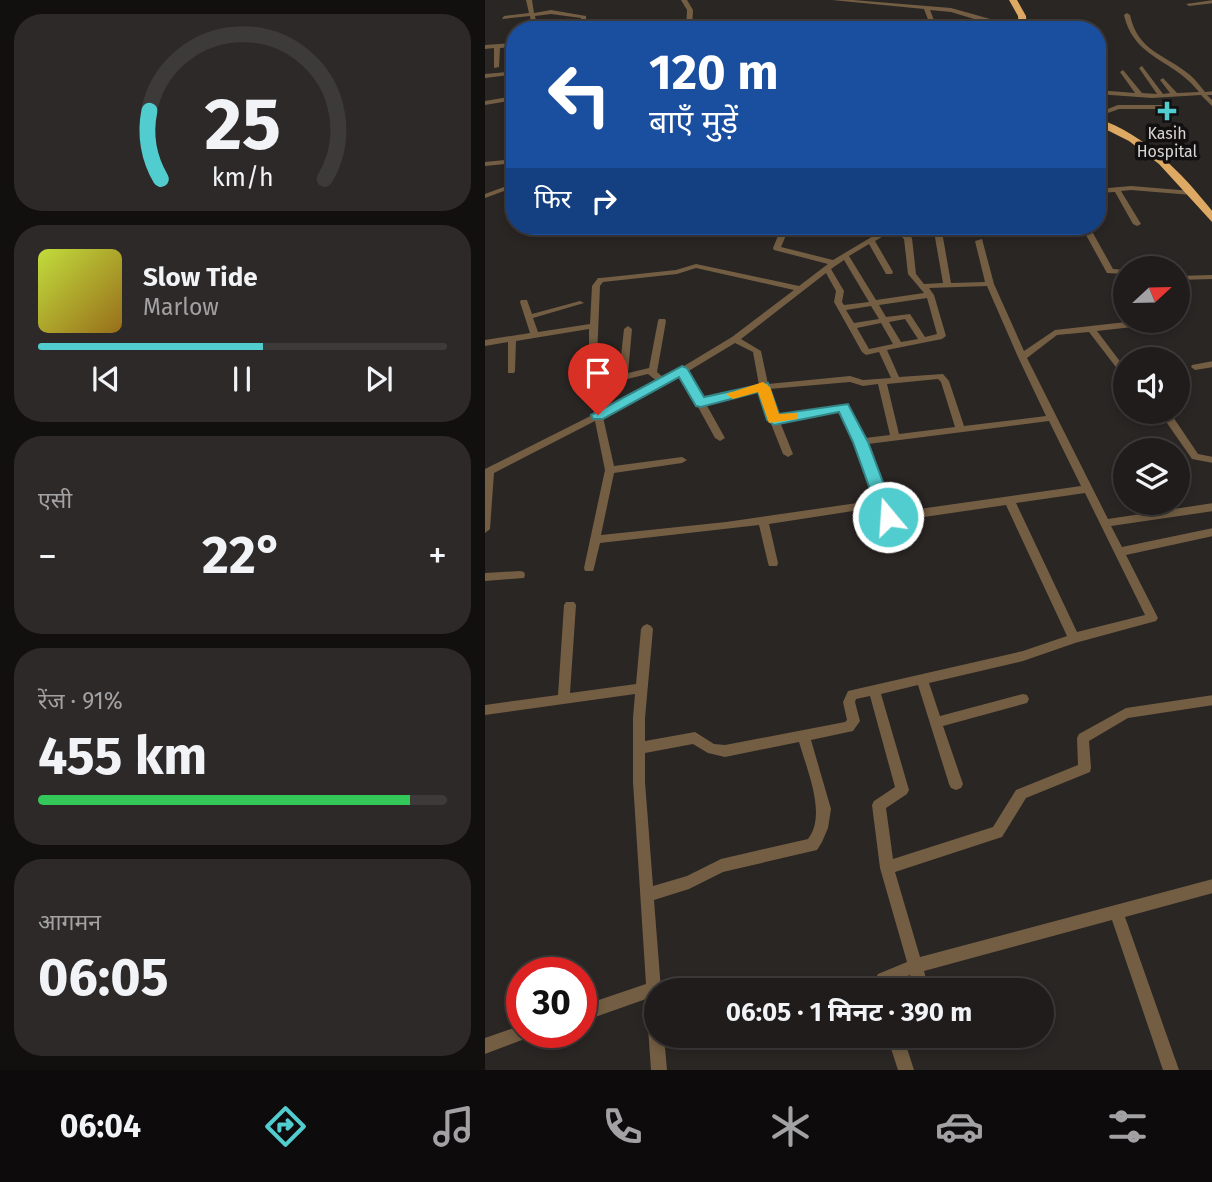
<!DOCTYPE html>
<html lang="hi">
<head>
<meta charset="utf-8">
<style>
  :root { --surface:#201c1b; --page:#2d2928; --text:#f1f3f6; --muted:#a2a1a3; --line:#3d3a3a; --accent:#52cdcf }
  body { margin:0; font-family:"Fira Sans","Noto Sans Devanagari",sans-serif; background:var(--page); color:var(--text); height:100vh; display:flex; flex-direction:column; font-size:26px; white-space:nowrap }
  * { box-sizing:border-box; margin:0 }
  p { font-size:23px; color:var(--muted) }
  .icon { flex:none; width:38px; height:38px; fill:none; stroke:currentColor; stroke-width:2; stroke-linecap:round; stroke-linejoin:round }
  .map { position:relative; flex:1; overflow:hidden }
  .details { display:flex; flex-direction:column; gap:14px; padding:14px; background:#120f0f; width:485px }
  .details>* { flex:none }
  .banner { position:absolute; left:21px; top:21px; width:600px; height:214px; border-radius:28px; box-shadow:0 4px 10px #0003,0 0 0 2px var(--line); background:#1a4fa0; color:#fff; overflow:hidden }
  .needle { width:46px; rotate:68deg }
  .fabs { position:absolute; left:628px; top:256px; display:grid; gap:14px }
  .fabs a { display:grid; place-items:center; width:77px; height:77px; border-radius:50%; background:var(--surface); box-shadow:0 4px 10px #0003,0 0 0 2px var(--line); font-size:35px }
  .speed { position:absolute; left:21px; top:957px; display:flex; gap:14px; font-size:35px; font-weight:700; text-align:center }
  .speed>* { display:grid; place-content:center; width:91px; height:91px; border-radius:50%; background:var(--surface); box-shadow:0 4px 10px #0003,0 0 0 2px var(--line); line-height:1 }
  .speed .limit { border:10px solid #d22; background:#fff; color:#111 }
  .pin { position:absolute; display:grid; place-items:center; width:60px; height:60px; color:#fff; margin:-72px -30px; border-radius:50% 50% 50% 0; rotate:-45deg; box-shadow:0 0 7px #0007 }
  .pin .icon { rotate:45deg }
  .me { position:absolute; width:77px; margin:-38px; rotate:342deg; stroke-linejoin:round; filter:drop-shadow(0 0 5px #0008) }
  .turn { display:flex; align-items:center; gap:24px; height:147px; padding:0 28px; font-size:32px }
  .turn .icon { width:91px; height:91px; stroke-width:2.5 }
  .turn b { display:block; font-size:49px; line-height:60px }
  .then { display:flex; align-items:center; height:66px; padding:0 28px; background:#0003; gap:14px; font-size:26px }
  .big { font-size:52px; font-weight:700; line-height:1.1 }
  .details .widget { flex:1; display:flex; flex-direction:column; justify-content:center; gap:10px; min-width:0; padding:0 24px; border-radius:28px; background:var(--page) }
  .details .dial { align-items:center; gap:0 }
  .dial svg { height:182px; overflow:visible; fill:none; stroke:var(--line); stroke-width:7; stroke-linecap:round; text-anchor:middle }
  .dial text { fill:var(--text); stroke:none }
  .song { display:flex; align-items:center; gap:21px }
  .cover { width:84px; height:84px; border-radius:10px; background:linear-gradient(135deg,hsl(70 70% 55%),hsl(40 70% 35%)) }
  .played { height:7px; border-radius:4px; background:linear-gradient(90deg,var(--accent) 55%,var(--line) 55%) }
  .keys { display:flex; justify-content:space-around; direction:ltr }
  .heat { display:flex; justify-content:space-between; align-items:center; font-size:38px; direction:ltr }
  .charge { height:10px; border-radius:5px; background:linear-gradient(90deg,#34c759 91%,var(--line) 0) }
  .trip { position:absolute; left:159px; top:978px; width:410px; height:70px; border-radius:35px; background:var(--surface); box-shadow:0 4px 10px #0003,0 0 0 2px var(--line); font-weight:700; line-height:70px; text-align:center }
  .dock { display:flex; height:112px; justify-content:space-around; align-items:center; background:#0d0b0b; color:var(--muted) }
  .dock .icon { width:49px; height:49px }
  .dock .active { color:var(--accent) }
  .dock b { font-size:32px; color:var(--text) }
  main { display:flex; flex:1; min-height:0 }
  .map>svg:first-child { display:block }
</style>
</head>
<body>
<main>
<section class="details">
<div class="widget dial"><svg viewBox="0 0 100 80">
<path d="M14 69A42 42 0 1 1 86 69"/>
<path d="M14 69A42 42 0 0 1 9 39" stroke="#52cdcf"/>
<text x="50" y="56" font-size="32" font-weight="700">25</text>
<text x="50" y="72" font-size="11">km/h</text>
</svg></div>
<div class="widget">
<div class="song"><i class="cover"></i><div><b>Slow Tide</b><p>Marlow</p></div></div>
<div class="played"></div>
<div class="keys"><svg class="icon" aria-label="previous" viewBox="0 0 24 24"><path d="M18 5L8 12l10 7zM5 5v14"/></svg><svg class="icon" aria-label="pause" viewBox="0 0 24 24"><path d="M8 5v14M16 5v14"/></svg><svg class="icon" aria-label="next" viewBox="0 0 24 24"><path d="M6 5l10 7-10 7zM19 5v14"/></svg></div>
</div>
<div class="widget"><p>एसी</p>
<div class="heat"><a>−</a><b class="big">22°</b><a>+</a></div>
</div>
<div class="widget"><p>रेंज · 91%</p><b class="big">455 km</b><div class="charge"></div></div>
<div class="widget"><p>आगमन</p><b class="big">06:05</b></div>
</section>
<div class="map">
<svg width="728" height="1070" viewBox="0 0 728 1070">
  <rect width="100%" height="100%" fill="#2a2624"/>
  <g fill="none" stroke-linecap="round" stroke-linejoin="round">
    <g fill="#735e43" fill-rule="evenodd">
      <path d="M41 0H47L49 13 66 10 101 16 102 30H96V18L66 14 50 16 53 30H47L45 16 17 19 19 16 44 13Z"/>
      <path d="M196 0H202L208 10 207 30H201L202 10Z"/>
      <path d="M347 0H368L466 8 541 29 533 30 515 26 489 30H466L509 25 466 12 445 10 453 30H447L439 9Z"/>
      <path d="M728 0V3L704 6 701 4Z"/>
      <path d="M642 13 645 15C653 52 680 54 705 75 711 80 715 86 720 92L728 91V95H722L728 101V107L716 95 667 98 612 94V90L650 93 635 72 638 70 657 93 672 94 654 68 657 66 678 94 685 93 675 80 678 78 692 93 714 92C689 59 649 59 639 15Z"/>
      <path d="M591 26 593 29 565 30 568 28Z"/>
      <path d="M30 43V47L15 48 14 67 9 68V48L0 49V45Z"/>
      <path d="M22 72 24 73V75L0 78V74Z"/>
      <path d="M30 96V100L0 105V101Z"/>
      <path d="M633 105H683L686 107 683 109H634L612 117V113Z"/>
      <path d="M30 159V163L0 166V162Z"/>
      <path d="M30 183V187L0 198V194Z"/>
      <path d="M646 186 707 191 711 193 707 195 646 190 636 191 656 224 652 226 648 224 630 192 612 193V189Z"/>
      <path d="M235 226H264L260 228 157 236 153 234 157 232Z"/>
      <path d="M297 226H305L296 247 348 260 405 226H414L427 238 431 274 439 284 458 283 448 226H456L466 283 500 282 490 241 497 239 509 284 539 351 570 330 659 320 678 321 674 324 612 331 640 368V376L637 375 604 332 572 335 542 358 623 519 728 503V511L626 526 637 547 728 528V536L641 555 673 618 671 621 590 643 538 661 444 683 455 716 538 694 542 695 544 699 542 703 538 704 458 726 478 784 476 788 471 790 466 788 464 784 433 685 396 694 424 790 422 794 401 808 408 859 508 827 531 790 593 765 592 738 594 734 641 708 728 695V705L643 718 604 741 606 768 605 772 541 798 517 837 410 872 435 957 728 879V893L640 917 694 1070H678L627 920 439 971 444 990H430L425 975 403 984V990H389L387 984 393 974 422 962 395 868 387 805 389 801 410 787 385 696 371 699 370 702 375 721 368 731 326 740 346 809 343 828 337 842 332 850 238 872 204 889 169 900 176 990H172V1036H179L182 1070H166L161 999 96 1022V1006L161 984 148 782V718L150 694 0 715V705L73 695 79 605 81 602H89L91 605 85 693 151 684 156 629 158 626 162 624 166 626 168 629 160 718V741L210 732 229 744 240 745 360 722 362 720 358 702 363 691 538 651 582 636 521 505 405 522 397 518 394 507 284 524 293 563 292 566H284L283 563 274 525 115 543 109 568 108 571H100L99 568 120 470 110 421 9 473 5 529 0 533V469L173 382 163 374 138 380 135 379 134 377 135 362H104V329L31 341 30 371 29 373H23V342L0 346V340L45 333 35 302 36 300H42L47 314 95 301 99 303 48 318 53 332 105 324 107 286 113 278H116L191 270 211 264 314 286 343 264 289 250 288 248ZM409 230 419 239 423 274 439 293 391 300 364 256 384 244 401 274H407L408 272 390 241ZM359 260 384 302 359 305 357 302 359 291 346 269ZM211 268 309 290 247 337 179 378 172 372 181 321 180 319H174L173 321 164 368 143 373 147 329 143 326 139 329 136 356 112 357 115 286 118 282 192 274ZM341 273 351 291 349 302 377 352 381 355 394 352 406 378 378 380 365 376 283 384 276 351 256 339ZM502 286 533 357 561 416 479 426 464 381 458 374 414 377 402 350 457 339 461 336 449 295 444 288ZM442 298 452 334 440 337 425 314 401 317 394 305ZM386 306 394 319 369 323 361 310ZM420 319 433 339 416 342 404 322ZM396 323 408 344 384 349 372 328ZM250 343 268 352 274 385 218 398 202 372ZM196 376 230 438 235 441 240 438 221 404 275 391 277 401 298 454 303 457 308 454 295 422 356 410 380 459 393 500 241 522 116 535 129 473 197 463 202 460 197 457 129 466 118 417ZM453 379 456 382 470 427 414 434 402 384ZM365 382 378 386 393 384 405 435 380 438 361 405 358 404 293 416 284 389ZM564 421 596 486 406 513 400 489 383 444ZM600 493 660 615 592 632 531 503ZM314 742C322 770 342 815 323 839L236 859 202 876 168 886 160 782V753L208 744 223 753 240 757Z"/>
      <path d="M596 226H604L628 269 640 270V274L622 273Z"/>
      <path d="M728 275V279L693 280V276Z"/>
      <path d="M728 361V367L710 370 706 367 707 365Z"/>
      <path d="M676 411H684L713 454 728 457V463L707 459 675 413Z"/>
      <path d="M35 571 39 572 40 575 39 578 0 581V573Z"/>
      <path d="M37 1025V1032H48L45 1037 0 1054V1038Z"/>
      <path d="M402 1036H418L429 1070H413Z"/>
    </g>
    <g fill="#dea962" fill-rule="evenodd">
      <path d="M524 0H532L541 16 542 30H534L533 16Z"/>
      <path d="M612 118C661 135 697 173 728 212V223L674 164 644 141 612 125Z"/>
    </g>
  </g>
  <path fill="#52cdcf" stroke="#358587" stroke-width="2" d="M197 366 202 368 219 397 283 383 294 414 363 404 383 442 411 517 408 521 403 523 395 517 368 442 354 412 289 425 282 420 273 392 216 407 211 406 194 377 118 419H108L106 415Z"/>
  <path fill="#f59e0b" d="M278 382 285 387 294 414 312 413V419L284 423 273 392 248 399 241 394Z"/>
  <path fill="#52cdcf" stroke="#110f0f" stroke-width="2.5" d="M678.5 100.5h7v7h7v7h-7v7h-7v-7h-7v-7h7z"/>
  <g text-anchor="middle" stroke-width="7" stroke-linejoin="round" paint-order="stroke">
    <g font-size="16" fill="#d9d7d5" stroke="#110f0f">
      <text x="682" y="139">Kasih<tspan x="682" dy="18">Hospital</tspan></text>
    </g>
  </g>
</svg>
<div class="fabs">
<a><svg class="needle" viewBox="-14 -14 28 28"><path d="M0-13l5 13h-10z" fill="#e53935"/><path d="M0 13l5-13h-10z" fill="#a2a1a3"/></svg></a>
<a><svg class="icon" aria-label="sound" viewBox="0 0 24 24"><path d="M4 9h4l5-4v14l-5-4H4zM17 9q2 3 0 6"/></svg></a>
<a><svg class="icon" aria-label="layers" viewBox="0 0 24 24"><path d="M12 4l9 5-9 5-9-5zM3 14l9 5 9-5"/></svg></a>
</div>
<div class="speed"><div class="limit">30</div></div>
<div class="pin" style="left:113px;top:415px;background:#d93025"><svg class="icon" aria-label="arrive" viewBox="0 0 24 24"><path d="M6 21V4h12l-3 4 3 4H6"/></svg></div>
<svg class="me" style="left:403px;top:517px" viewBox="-20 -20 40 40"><circle r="17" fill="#52cdcf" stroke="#fff" stroke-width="3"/><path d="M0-11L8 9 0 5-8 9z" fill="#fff"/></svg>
<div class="trip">06:05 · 1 मिनट · 390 m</div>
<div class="banner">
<div class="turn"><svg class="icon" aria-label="left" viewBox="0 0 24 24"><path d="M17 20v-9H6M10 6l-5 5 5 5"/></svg><div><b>120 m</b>बाएँ मुड़ें</div></div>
<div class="then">फिर<svg class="icon" aria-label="right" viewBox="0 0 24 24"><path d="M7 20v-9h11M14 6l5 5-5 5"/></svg></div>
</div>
</div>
</main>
<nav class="dock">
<b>06:04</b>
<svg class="icon active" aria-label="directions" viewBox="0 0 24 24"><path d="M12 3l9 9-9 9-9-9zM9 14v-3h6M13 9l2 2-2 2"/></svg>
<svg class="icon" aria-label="music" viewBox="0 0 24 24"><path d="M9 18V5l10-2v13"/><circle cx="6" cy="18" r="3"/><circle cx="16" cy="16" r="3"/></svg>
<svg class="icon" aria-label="phone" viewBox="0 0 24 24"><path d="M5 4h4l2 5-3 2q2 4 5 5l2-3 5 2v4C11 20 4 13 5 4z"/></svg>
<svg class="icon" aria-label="climate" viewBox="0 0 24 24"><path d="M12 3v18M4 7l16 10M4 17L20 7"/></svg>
<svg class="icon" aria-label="car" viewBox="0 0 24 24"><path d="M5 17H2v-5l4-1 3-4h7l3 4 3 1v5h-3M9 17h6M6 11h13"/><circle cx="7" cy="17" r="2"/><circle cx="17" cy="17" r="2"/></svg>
<svg class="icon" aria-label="filters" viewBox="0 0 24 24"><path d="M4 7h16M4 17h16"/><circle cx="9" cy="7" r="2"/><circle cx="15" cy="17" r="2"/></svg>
</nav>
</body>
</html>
